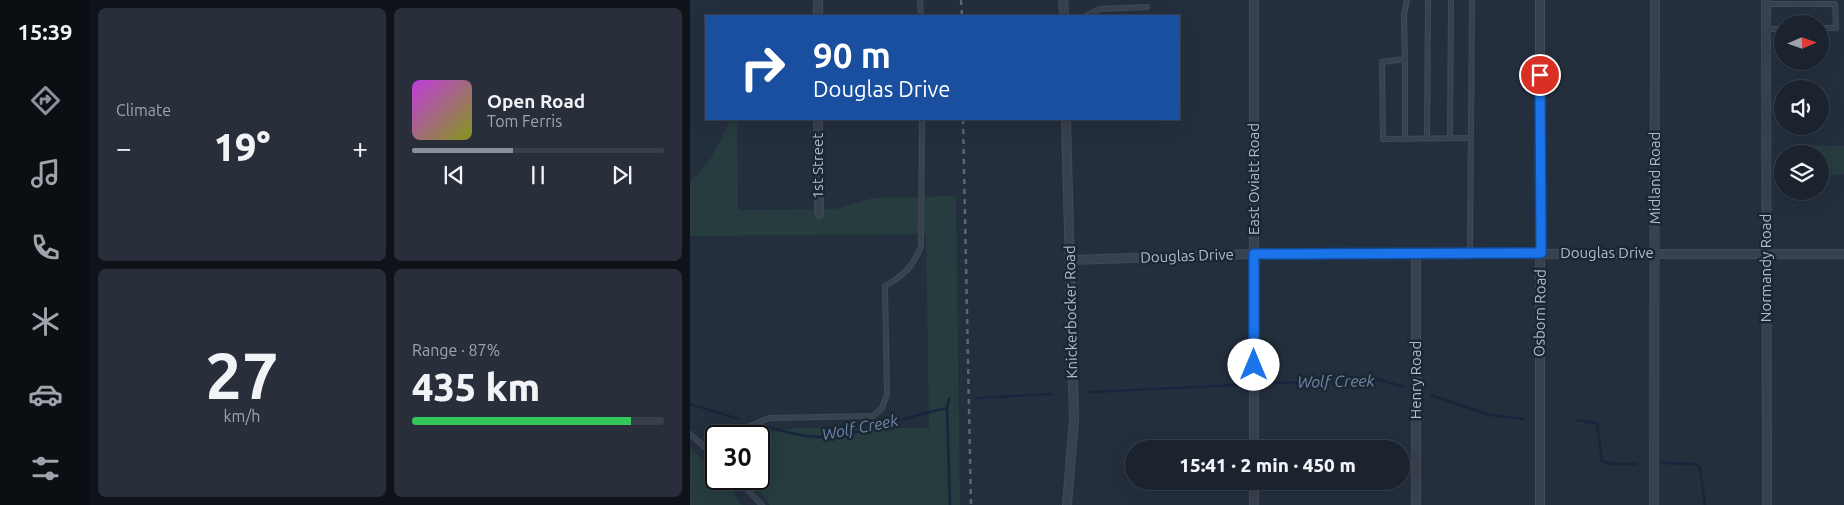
<!DOCTYPE html>
<html lang="en">
<head>
<meta charset="utf-8">
<style>
  :root { --surface:#1b232e; --page:#282f3a; --text:#f1f3f6; --muted:#a0a4aa; --line:#39404a; --accent:#8c9099 }
  body { margin:0; font-family:Ubuntu,sans-serif; background:var(--page); color:var(--text); height:100vh; display:flex; flex-direction:column; font-size:19px; white-space:nowrap }
  * { box-sizing:border-box; margin:0 }
  p { font-size:16px; color:var(--muted) }
  .icon { flex:none; width:28px; height:28px; fill:none; stroke:currentColor; stroke-width:2; stroke-linecap:round; stroke-linejoin:round }
  .map { position:relative; flex:1; overflow:hidden }
  .details { display:flex; flex-direction:column; gap:8px; padding:8px; background:#0f1319; width:600px }
  .details>* { flex:none }
  .banner { position:absolute; left:15px; top:15px; width:475px; height:105px; border-radius:0px; box-shadow:0 5px 20px #0002,0 0 0 1px var(--line); background:#1a4fa0; color:#fff; overflow:hidden }
  .needle { width:32px; rotate:88deg }
  .buttons { position:absolute; left:1084px; top:15px; display:grid; gap:10px }
  .buttons a { display:grid; place-items:center; width:55px; height:55px; border-radius:50%; background:var(--surface); box-shadow:0 5px 20px #0002,0 0 0 1px var(--line); font-size:25px }
  .speed { position:absolute; left:15px; top:425px; display:flex; gap:10px; font-size:25px; font-weight:700; text-align:center }
  .speed>* { display:grid; place-content:center; width:65px; height:65px; border-radius:50%; background:var(--surface); box-shadow:0 5px 20px #0002,0 0 0 1px var(--line); line-height:1 }
  .speed .limit { border:2px solid #111; border-radius:8px; background:#fff; color:#111 }
  .pin { position:absolute; display:grid; place-items:center; width:42px; height:42px; color:#fff; margin:-21px; border:2px solid #fff; border-radius:50%; box-shadow:0 1px 5px #0007 }
  .me { position:absolute; width:55px; margin:-28px; rotate:0deg; stroke-linejoin:round; filter:drop-shadow(0 0 4px #0008) }
  .turn { display:flex; align-items:center; gap:18px; height:105px; padding:0 25px; font-size:22px }
  .turn .icon { width:65px; height:65px; stroke-width:2.5 }
  .turn b { display:block; font-size:35px; line-height:42px }
  .big { font-size:38px; font-weight:800; line-height:1.1 }
  .details .card { flex:1; display:flex; flex-direction:column; justify-content:center; gap:8px; min-width:0; padding:0 18px; border-radius:8px; background:var(--page) }
  .details .dial { align-items:center; gap:0 }
  .dial b { font-size:65px; line-height:1 }
  .song { display:flex; align-items:center; gap:15px }
  .cover { width:60px; height:60px; border-radius:8px; background:linear-gradient(135deg,hsl(290 70% 55%),hsl(70 70% 35%)) }
  .played { height:5px; border-radius:2px; background:linear-gradient(90deg,var(--accent) 40%,var(--line) 40%) }
  .keys { display:flex; justify-content:space-around; direction:ltr }
  .heat { display:flex; justify-content:space-between; align-items:center; font-size:28px; direction:ltr }
  .charge { height:8px; border-radius:4px; background:linear-gradient(90deg,#34c759 87%,var(--line) 0) }
  .details .tiles { flex:1; display:grid; gap:8px; grid-template-columns:repeat(2,1fr) }
  .trip { position:absolute; left:435px; top:440px; width:285px; height:50px; border-radius:25px; background:var(--surface); box-shadow:0 5px 20px #0002,0 0 0 1px var(--line); font-weight:800; line-height:50px; text-align:center }
  main { display:flex; flex:1; min-height:0 }
  .menu { display:flex; flex-direction:column; width:90px; justify-content:space-around; align-items:center; background:#0b0e12; color:var(--muted) }
  .menu .icon { width:35px; height:35px }
  .menu .selected { color:var(--accent) }
  .menu b { font-size:22px; color:var(--text) }
  .map>svg:first-child { display:block }
</style>
</head>
<body>
<main>
<nav class="menu">
<b>15:39</b>
<svg class="icon selected" aria-label="directions" viewBox="0 0 24 24"><path d="M12 3l9 9-9 9-9-9zM9 14v-3h6M13 9l2 2-2 2"/></svg>
<svg class="icon" aria-label="music" viewBox="0 0 24 24"><path d="M9 18V5l10-2v13"/><circle cx="6" cy="18" r="3"/><circle cx="16" cy="16" r="3"/></svg>
<svg class="icon" aria-label="phone" viewBox="0 0 24 24"><path d="M5 4h4l2 5-3 2q2 4 5 5l2-3 5 2v4C11 20 4 13 5 4z"/></svg>
<svg class="icon" aria-label="climate" viewBox="0 0 24 24"><path d="M12 3v18M4 7l16 10M4 17L20 7"/></svg>
<svg class="icon" aria-label="car" viewBox="0 0 24 24"><path d="M5 17H2v-5l4-1 3-4h7l3 4 3 1v5h-3M9 17h6M6 11h13"/><circle cx="7" cy="17" r="2"/><circle cx="17" cy="17" r="2"/></svg>
<svg class="icon" aria-label="filters" viewBox="0 0 24 24"><path d="M4 7h16M4 17h16"/><circle cx="9" cy="7" r="2"/><circle cx="15" cy="17" r="2"/></svg>
</nav>
<section class="details">
<div class="tiles">
<div class="card"><p>Climate</p>
<div class="heat"><a>−</a><b class="big">19°</b><a>+</a></div>
</div>
<div class="card">
<div class="song"><i class="cover"></i><div><b>Open Road</b><p>Tom Ferris</p></div></div>
<div class="played"></div>
<div class="keys"><svg class="icon" aria-label="previous" viewBox="0 0 24 24"><path d="M18 5L8 12l10 7zM5 5v14"/></svg><svg class="icon" aria-label="pause" viewBox="0 0 24 24"><path d="M8 5v14M16 5v14"/></svg><svg class="icon" aria-label="next" viewBox="0 0 24 24"><path d="M6 5l10 7-10 7zM19 5v14"/></svg></div>
</div>
<div class="card dial"><b>27</b><p>km/h</p></div>
<div class="card"><p>Range · 87%</p><b class="big">435 km</b><div class="charge"></div></div>
</div>
</section>
<div class="map">
<svg width="1154" height="505" viewBox="0 0 1154 505">
  <rect width="100%" height="100%" fill="#242f3e"/>
  <g fill="#263c3f">
    <path d="M41 119H47L48 210 145 209 183 198 266 196 270 505H80L59 479H69V438L72 435 107 428H239L236 234 0 236V183L21 158Z"/>
    <path d="M1101 145 1154 146V174L1130 176V154H1101Z"/>
    <path d="M0 448 26 472V479H34L37 481 52 505H0Z"/>
  </g>
  <g fill="none" stroke-linecap="round" stroke-linejoin="round">
    <g stroke="#17263c" stroke-width="2.5">
      <path d="M576 383 690 380 714 387"/>
      <path d="M400 392 547 385"/>
      <path d="M741 395 800 415 833 419"/>
      <path d="M286 398 361 394"/>
      <path d="M0 404 48 419"/>
      <path d="M257 408 260 505"/>
      <path d="M887 420 907 423 912 461 923 464H946"/>
      <path d="M74 426C93 431 112 437 132 437 170 435 218 416 257 408L259 399"/>
      <path d="M972 463 1004 464 1010 467 1015 505"/>
    </g>
    <defs>
      <g id="service">
        <path d="M230 0 231 16"/>
        <path d="M717 0 714 15 715 59 692 62 693 139 781 138"/>
        <path d="M1076 4H1145L1146 28H1130"/>
        <path d="M396 16 410 9 457 7"/>
        <path d="M1076 29H1092"/>
        <path d="M715 59V139"/>
        <path d="M737 138 738 0"/>
        <path d="M760 138 761 0"/>
        <path d="M780 254 782 0"/>
        <path d="M0 434 26 457"/>
        <path d="M48 436 60 426 79 418 183 416 192 408 197 394 195 286C213 276 224 266 231 246L232 119"/>
        <path d="M47 479 72 505"/>
      </g>
      <g id="minor">
        <path d="M128 0V16"/>
        <path d="M373 0 374 16"/>
        <path d="M564 0V449"/>
        <path d="M1076 0 1077 505"/>
        <path d="M128 119 129 214"/>
        <path d="M376 119 384 419 377 505"/>
        <path d="M380 260 564 254H1154"/>
        <path d="M564 481V505"/>
        <path d="M726 505V255"/>
        <path d="M850 505V0"/>
        <path d="M964 505 965 0"/>
      </g>
    </defs>
    <use href="#service" stroke="#414a57" stroke-width="6"/>
    <use href="#minor" stroke="#414a57" stroke-width="10"/>
    <use href="#service" stroke="#38414e" stroke-width="4"/>
    <use href="#minor" stroke="#38414e" stroke-width="8"/>
    <g stroke="#5a6575" stroke-width="2.5" stroke-dasharray="5 5" stroke-linecap="butt">
      <path d="M271 0 272 16"/>
      <path d="M273 119 281 505"/>
    </g>
  </g>
  <g fill="none" stroke-linecap="round" stroke-linejoin="round">
    <defs>
      <path id="route" d="M564 365V254L851 253 850 75"/>
    </defs>
    <use href="#route" stroke="#114b97" stroke-width="12"/>
    <use href="#route" stroke="#1a73e8" stroke-width="9"/>
  </g>
  <g text-anchor="middle" stroke-width="5" stroke-linejoin="round" paint-order="stroke">
    <g font-size="15" fill="#b4bcc9" stroke="#1d2633">
      <text transform="translate(128 166) rotate(-90)" y="5">1st Street</text>
      <text transform="translate(965 178) rotate(-90)" y="5">Midland Road</text>
      <text transform="translate(564 179) rotate(-90)" y="5">East Oviatt Road</text>
      <text x="917" y="258">Douglas Drive</text>
      <text transform="translate(497 256) rotate(-2)" y="5">Douglas Drive</text>
      <text transform="translate(1076 268) rotate(-90)" y="5">Normandy Road</text>
      <text transform="translate(381 312) rotate(-91)" y="5">Knickerbocker Road</text>
      <text transform="translate(850 313) rotate(-89)" y="5">Osborn Road</text>
      <text transform="translate(726 380) rotate(-90)" y="5">Henry Road</text>
    </g>
    <g font-size="16" font-style="italic" fill="#6d86a8" stroke="#1d2633">
      <text transform="translate(646 381) rotate(-1)" y="6">Wolf Creek</text>
      <text transform="translate(170 427) rotate(-11)" y="6">Wolf Creek</text>
    </g>
  </g>
</svg>
<div class="buttons">
<a><svg class="needle" viewBox="-14 -14 28 28"><path d="M0-13l5 13h-10z" fill="#e53935"/><path d="M0 13l5-13h-10z" fill="#a0a4aa"/></svg></a>
<a><svg class="icon" aria-label="sound" viewBox="0 0 24 24"><path d="M4 9h4l5-4v14l-5-4H4zM17 9q2 3 0 6"/></svg></a>
<a><svg class="icon" aria-label="layers" viewBox="0 0 24 24"><path d="M12 4l9 5-9 5-9-5zM3 14l9 5 9-5"/></svg></a>
</div>
<div class="speed"><div class="limit">30</div></div>
<div class="pin" style="left:850px;top:75px;background:#d93025"><svg class="icon" aria-label="arrive" viewBox="0 0 24 24"><path d="M6 21V4h12l-3 4 3 4H6"/></svg></div>
<svg class="me" style="left:564px;top:365px" viewBox="-20 -20 40 40"><circle r="19" fill="#fff"/><path d="M0-13L10 11 0 6-10 11z" fill="#1a73e8"/></svg>
<div class="trip">15:41 · 2 min · 450 m</div>
<div class="banner">
<div class="turn"><svg class="icon" aria-label="right" viewBox="0 0 24 24"><path d="M7 20v-9h11M14 6l5 5-5 5"/></svg><div><b>90 m</b>Douglas Drive</div></div>
</div>
</div>
</main>
</body>
</html>
